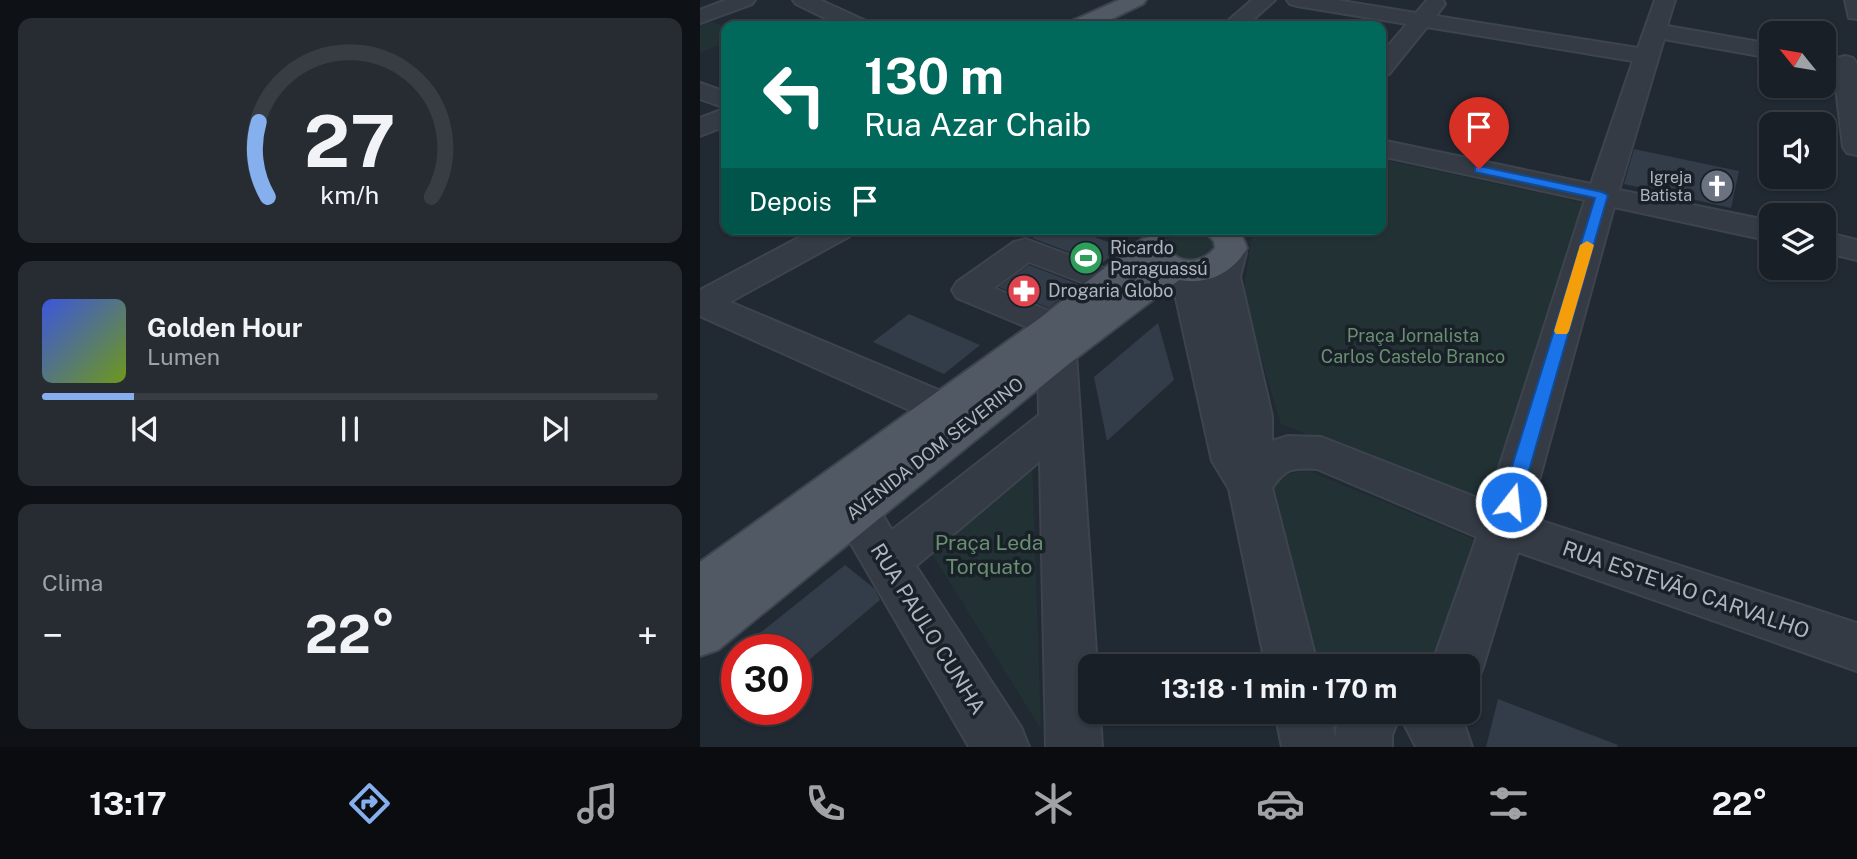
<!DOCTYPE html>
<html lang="pt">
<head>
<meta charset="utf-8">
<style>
  :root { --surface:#191f26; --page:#262c32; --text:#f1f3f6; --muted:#9fa2a7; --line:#373d43; --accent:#86afee }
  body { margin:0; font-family:"Public Sans",sans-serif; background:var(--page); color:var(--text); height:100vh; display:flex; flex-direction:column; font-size:26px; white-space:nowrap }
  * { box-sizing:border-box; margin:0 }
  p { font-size:23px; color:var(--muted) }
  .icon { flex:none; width:38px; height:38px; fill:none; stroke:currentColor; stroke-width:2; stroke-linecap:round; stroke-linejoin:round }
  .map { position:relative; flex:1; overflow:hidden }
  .sheet { display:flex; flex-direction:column; gap:18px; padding:18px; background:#0e1115; width:700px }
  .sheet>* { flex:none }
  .guide { position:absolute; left:21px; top:21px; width:665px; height:214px; border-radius:14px; box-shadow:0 2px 5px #0004,0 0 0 2px var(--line); background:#00695c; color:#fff; overflow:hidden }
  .needle { width:46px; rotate:300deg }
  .fabs { position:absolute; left:1059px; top:21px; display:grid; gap:14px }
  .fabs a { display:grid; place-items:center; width:77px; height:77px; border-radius:14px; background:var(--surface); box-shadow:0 2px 5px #0004,0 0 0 2px var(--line); font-size:35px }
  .speed { position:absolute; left:21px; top:634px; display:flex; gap:14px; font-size:35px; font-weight:700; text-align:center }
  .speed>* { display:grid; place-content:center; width:91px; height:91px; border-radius:50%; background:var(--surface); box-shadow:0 2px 5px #0004,0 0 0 2px var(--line); line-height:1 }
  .speed .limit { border:10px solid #d22; background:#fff; color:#111 }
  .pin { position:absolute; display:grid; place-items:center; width:60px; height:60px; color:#fff; margin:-72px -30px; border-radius:50% 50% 50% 0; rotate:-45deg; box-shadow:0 0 7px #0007 }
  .pin .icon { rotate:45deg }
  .me { position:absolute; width:77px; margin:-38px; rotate:16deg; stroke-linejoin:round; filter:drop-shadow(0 0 5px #0008) }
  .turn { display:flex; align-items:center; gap:24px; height:147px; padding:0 28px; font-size:32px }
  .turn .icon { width:91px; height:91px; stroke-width:2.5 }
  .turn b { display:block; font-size:49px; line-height:60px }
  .then { display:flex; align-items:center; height:66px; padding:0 28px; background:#0003; gap:14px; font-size:26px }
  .big { font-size:52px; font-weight:700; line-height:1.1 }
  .sheet .tile { flex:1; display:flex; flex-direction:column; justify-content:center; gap:10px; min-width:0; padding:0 24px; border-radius:14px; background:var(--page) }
  .sheet .dial { align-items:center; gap:0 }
  .dial svg { height:182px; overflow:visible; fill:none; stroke:var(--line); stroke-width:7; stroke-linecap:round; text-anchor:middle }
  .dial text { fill:var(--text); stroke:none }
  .song { display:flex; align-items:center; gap:21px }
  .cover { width:84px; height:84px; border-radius:10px; background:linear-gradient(135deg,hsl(230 70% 55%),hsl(80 70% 35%)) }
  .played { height:7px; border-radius:4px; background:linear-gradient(90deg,var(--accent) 15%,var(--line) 15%) }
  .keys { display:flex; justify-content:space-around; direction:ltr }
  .heat { display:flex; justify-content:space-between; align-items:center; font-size:38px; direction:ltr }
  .trip { position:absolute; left:378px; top:654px; width:402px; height:70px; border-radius:14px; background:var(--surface); box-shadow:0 2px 5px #0004,0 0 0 2px var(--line); font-weight:700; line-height:70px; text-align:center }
  .menu { display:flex; height:112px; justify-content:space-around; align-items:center; background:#0a0c0f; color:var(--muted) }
  .menu .icon { width:49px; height:49px }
  .menu .active { color:var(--accent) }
  .menu b { font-size:32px; color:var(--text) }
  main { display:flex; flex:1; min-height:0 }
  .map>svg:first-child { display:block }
</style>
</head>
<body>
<main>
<section class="sheet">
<div class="tile dial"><svg viewBox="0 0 100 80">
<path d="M14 69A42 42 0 1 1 86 69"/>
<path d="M14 69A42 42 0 0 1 10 36" stroke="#86afee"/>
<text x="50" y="56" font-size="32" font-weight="700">27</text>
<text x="50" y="72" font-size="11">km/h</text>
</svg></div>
<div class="tile">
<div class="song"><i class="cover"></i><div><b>Golden Hour</b><p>Lumen</p></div></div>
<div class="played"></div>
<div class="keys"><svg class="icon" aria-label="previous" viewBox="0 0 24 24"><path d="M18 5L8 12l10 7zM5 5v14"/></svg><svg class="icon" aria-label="pause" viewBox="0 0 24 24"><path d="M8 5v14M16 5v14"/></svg><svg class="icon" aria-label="next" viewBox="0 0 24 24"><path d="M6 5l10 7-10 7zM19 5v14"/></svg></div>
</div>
<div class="tile"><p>Clima</p>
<div class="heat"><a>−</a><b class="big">22°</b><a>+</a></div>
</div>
</section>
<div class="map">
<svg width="1157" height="747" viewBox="0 0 1157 747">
  <rect width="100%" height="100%" fill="#212933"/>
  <g fill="#223234">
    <path d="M7 21 27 26 26 42 0 53V24Z"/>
    <path d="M681 159 885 203 790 510 581 424 543 296 553 229H681Z"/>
    <path d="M495 230 509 233 521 244 509 261 471 260 464 243C472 233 483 231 495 230Z"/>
    <path d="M332 460 341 729 226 544Z"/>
    <path d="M609 471 784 543 747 667H618L568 499C574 478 588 472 609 471Z"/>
  </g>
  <g fill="#333d4a">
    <path d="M934 149 1039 171 1031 208 924 184Z"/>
    <path d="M343 229H372L422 247 401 264 332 238Z"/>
    <path d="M329 265 378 284 349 308 299 287Z"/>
    <path d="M209 314 280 345 244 374 173 342Z"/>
    <path d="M458 323 474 380 407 441 394 377Z"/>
    <path d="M145 565 175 589 180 600 96 671V649H40Z"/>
    <path d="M798 699 918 745 917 747H786Z"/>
  </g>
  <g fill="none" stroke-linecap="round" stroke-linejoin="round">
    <defs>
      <g id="minor">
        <path d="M26 0H55L52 4 0 23V10Z"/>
        <path d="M93 0H120L166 21 169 26H141L96 4Z"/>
        <path d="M552 0H575L546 26H522Z"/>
        <path d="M587 0H636L716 13 727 0H743L745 4 736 16 938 48 955 0H975L967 26 1071 44V58L964 39 919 190 1071 221V241L914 207 829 517 1157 623V671L818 552 783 667 776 685 768 687V667H731L777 537 617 469C592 468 587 467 572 488L618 667H566L529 489 512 461 470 271 475 264 487 261 499 264 508 285 506 277 518 246 530 243 542 246 546 253 540 277 572 416V441L588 436 621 437 788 502 885 200 681 156V140L891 184 933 61 727 27 689 74 681 76V54L707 24 597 6 590 4Z"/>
        <path d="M1145 0H1157V19L1149 18Z"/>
        <path d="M1145 56 1153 58 1157 64V155L1147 153 1143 147 1133 63 1137 58Z"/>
        <path d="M0 83 26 92V108L0 99Z"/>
        <path d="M26 108V126L0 136V118Z"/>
        <path d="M115 229H155L150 236 30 302 286 410 292 421 286 432 272 436 258 432 0 316V290Z"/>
        <path d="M1124 232 1157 240V260L1124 252Z"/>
        <path d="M326 239 422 275 427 282 422 289 410 293 329 262 294 288 366 318 371 326 366 334 353 338 257 298 252 290 257 282 314 242Z"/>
        <path d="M357 341 370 345 376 354 397 667H390V712H400L402 747H346L340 461 216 566 321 727 329 747H269L132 511 139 498C172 487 176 506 192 530L339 415 338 354 344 345Z"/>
        <path d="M575 712H629L636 739V729L643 712H760L772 747H716L700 716 692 735V747H582Z"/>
      </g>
      <g id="major">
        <path d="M419 0H446L443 4 397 26H369L372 21Z"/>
        <path d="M502 229 540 231 547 248C533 273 508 285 479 280L370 363 18 650 0 656V562L340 318 442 239 453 236 464 239 469 246 467 249C482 265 501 264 515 248L514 241ZM447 267 449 270 412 296Z"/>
      </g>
    </defs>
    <use href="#minor" stroke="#3d444e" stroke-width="4"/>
    <use href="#major" stroke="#3d444e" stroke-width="4"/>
    <use href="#minor" fill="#343b44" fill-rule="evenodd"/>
    <use href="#major" fill="#515a64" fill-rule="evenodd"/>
  </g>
  <path fill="#1a73e8" stroke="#114b97" stroke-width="2" d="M779 166 902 192 908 195 820 502 817 508 811 510 804 508 801 502 895 198 775 172V167Z"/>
  <path fill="#f59e0b" d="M887 241 894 245 869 331 867 334H856L854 331 880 245Z"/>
  <defs>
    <symbol id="church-disc" viewBox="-11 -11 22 22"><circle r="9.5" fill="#6b7280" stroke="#192028"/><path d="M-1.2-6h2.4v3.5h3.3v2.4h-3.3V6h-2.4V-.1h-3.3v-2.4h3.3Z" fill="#fff"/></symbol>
    <symbol id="stadium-disc" viewBox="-11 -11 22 22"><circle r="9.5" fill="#2e9e5b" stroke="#192028"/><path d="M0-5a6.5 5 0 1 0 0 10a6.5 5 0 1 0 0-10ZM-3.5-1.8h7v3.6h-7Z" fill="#fff"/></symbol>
    <symbol id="pharmacy-disc" viewBox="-11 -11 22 22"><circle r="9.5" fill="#e0444e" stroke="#192028"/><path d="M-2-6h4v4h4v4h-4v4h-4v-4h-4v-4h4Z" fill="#fff"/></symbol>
  </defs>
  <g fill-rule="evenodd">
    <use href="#church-disc" x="998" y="167" width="38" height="38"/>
    <use href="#stadium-disc" x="367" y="239" width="38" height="38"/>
    <use href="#pharmacy-disc" x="305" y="272" width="38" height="38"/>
  </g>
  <g text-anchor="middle" stroke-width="7" stroke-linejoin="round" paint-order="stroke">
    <g font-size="16" fill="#aeb5c1" stroke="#192028" text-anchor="end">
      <text x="992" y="183">Igreja<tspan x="992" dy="18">Batista</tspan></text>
    </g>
    <g font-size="18" fill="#aeb5c1" stroke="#192028" text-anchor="start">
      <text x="410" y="254">Ricardo<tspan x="410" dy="21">Paraguassú</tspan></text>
      <text x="348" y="297">Drogaria Globo</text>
    </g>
    <g font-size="18" fill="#688f70" stroke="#192028">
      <text x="713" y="342">Praça Jornalista<tspan x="713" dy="21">Carlos Castelo Branco</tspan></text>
    </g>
    <g font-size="18" fill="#aeb5c1" stroke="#192028">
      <text transform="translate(235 449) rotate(-38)" y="6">AVENIDA DOM SEVERINO</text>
    </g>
    <g font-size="21" fill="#688f70" stroke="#192028">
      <text x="289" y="550">Praça Leda<tspan x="289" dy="24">Torquato</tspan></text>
    </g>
    <g font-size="21" fill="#aeb5c1" stroke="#192028">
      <text transform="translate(986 590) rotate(19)" y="7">RUA ESTEVÃO CARVALHO</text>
      <text transform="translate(228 629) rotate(58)" y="7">RUA PAULO CUNHA</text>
    </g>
  </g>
</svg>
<div class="fabs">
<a><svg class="needle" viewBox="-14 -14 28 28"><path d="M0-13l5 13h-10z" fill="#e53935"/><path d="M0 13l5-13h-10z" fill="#9fa2a7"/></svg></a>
<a><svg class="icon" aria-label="sound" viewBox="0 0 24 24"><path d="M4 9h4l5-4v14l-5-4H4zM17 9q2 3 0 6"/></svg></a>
<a><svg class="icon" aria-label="layers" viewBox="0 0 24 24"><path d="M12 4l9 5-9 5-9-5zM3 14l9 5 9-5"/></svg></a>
</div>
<div class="speed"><div class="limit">30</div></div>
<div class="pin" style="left:779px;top:169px;background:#d93025"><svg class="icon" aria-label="arrive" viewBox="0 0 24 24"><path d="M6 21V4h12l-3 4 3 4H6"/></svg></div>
<svg class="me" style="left:811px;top:502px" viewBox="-20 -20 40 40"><circle r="17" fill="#1a73e8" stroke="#fff" stroke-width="3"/><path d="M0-11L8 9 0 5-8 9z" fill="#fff"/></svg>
<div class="trip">13:18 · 1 min · 170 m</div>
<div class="guide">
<div class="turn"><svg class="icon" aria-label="left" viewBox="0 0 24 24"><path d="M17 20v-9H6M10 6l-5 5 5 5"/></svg><div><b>130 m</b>Rua Azar Chaib</div></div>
<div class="then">Depois<svg class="icon" aria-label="arrive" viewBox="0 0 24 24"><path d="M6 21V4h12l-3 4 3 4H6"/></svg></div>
</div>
</div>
</main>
<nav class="menu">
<b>13:17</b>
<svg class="icon active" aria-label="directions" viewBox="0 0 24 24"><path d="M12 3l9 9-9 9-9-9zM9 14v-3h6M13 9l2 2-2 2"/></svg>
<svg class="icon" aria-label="music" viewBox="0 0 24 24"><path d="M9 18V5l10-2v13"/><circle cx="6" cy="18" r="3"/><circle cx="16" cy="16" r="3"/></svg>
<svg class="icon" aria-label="phone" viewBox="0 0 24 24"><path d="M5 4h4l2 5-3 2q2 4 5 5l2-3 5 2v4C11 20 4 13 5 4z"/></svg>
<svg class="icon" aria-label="climate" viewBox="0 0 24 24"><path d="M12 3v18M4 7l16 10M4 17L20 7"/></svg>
<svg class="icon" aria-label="car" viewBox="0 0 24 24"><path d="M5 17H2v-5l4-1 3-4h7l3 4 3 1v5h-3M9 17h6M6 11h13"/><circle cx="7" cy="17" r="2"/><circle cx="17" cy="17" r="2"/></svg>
<svg class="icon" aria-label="filters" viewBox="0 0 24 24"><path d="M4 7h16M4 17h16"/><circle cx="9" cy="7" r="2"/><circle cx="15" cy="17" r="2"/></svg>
<b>22°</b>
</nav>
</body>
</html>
